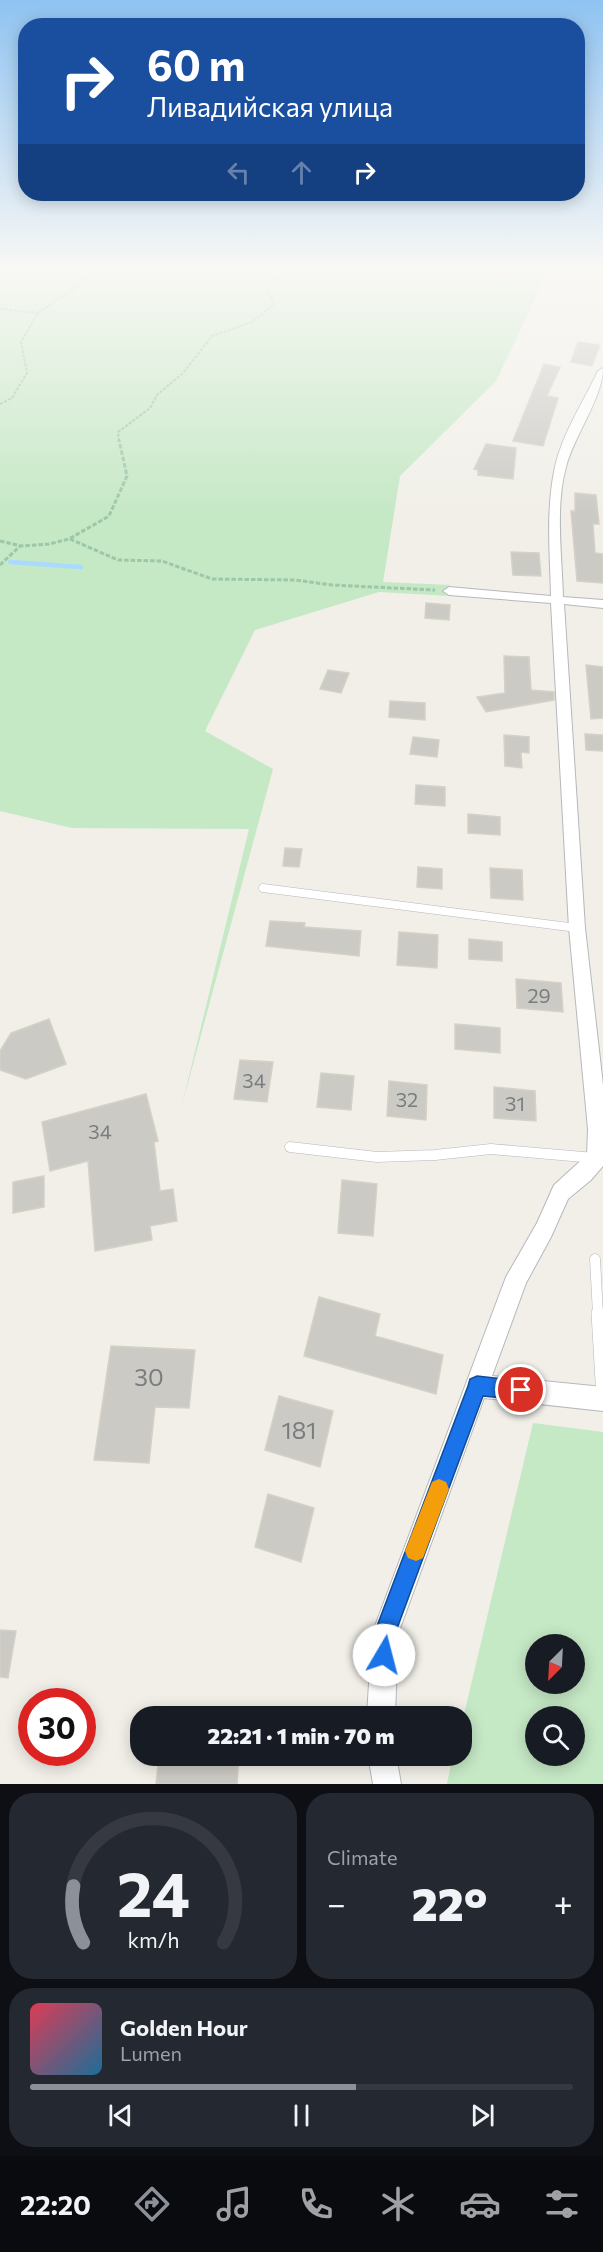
<!DOCTYPE html>
<html lang="en">
<head>
<meta charset="utf-8">
<style>
  :root { --surface:#171b24; --page:#242831; --text:#f1f3f6; --muted:#9ea1a6; --line:#363941; --accent:#8c9099 }
  body { margin:0; font-family:Commissioner,sans-serif; background:var(--page); color:var(--text); height:100vh; display:flex; flex-direction:column; font-size:22px; white-space:nowrap }
  * { box-sizing:border-box; margin:0 }
  p { font-size:20px; color:var(--muted) }
  .icon { flex:none; width:33px; height:33px; fill:none; stroke:currentColor; stroke-width:2; stroke-linecap:round; stroke-linejoin:round }
  .map { position:relative; height:1784px; overflow:hidden }
  .sheet { display:flex; flex-direction:column; gap:9px; padding:9px; background:#0d0f14; flex:1 }
  .sheet>* { flex:none }
  .banner { position:absolute; left:18px; top:18px; width:567px; height:183px; border-radius:24px; box-shadow:0 3px 15px #0003; background:#1a4fa0; color:#fff; overflow:hidden }
  .needle { width:39px; rotate:204deg }
  .fabs { position:absolute; left:525px; top:1634px; display:grid; gap:12px }
  .fabs a { display:grid; place-items:center; width:60px; height:60px; border-radius:50%; background:var(--surface); box-shadow:0 3px 15px #0003; font-size:30px }
  .speed { position:absolute; left:18px; top:1688px; display:flex; gap:12px; font-size:30px; font-weight:700; text-align:center }
  .speed>* { display:grid; place-content:center; width:78px; height:78px; border-radius:50%; background:var(--surface); box-shadow:0 3px 15px #0003; line-height:1 }
  .speed .limit { border:9px solid #d22; background:#fff; color:#111 }
  .pin { position:absolute; display:grid; place-items:center; width:51px; height:51px; color:#fff; margin:-26px; border:3px solid #fff; border-radius:50%; box-shadow:0 2px 6px #0007 }
  .me { position:absolute; width:66px; margin:-33px; rotate:8deg; stroke-linejoin:round; filter:drop-shadow(0 0 4px #0008) }
  .turn { display:flex; align-items:center; gap:21px; height:126px; padding:0 30px; font-size:27px }
  .turn .icon { width:78px; height:78px; stroke-width:2.5 }
  .turn b { display:block; font-size:42px; line-height:51px }
  .lanes { display:flex; align-items:center; height:57px; padding:0 30px; background:#0003; justify-content:center; gap:30px; direction:ltr }
  .lanes .off { opacity:.35 }
  .big { font-size:45px; font-weight:800; line-height:1.1 }
  .sheet .widget { flex:1; display:flex; flex-direction:column; justify-content:center; gap:9px; min-width:0; padding:0 21px; border-radius:24px; background:var(--page) }
  .sheet .dial { align-items:center; gap:0 }
  .dial svg { height:156px; overflow:visible; fill:none; stroke:var(--line); stroke-width:7; stroke-linecap:round; text-anchor:middle }
  .dial text { fill:var(--text); stroke:none }
  .song { display:flex; align-items:center; gap:18px }
  .cover { width:72px; height:72px; border-radius:9px; background:linear-gradient(135deg,hsl(350 70% 55%),hsl(200 70% 35%)) }
  .played { height:6px; border-radius:3px; background:linear-gradient(90deg,var(--accent) 60%,var(--line) 60%) }
  .keys { display:flex; justify-content:space-around; direction:ltr }
  .heat { display:flex; justify-content:space-between; align-items:center; font-size:33px; direction:ltr }
  .sheet .tiles { flex:1; display:grid; gap:9px; grid-template-columns:1fr 1fr }
  .widget:last-child { grid-column:span 2 }
  .trip { position:absolute; left:130px; top:1706px; width:342px; height:60px; border-radius:24px; background:var(--surface); box-shadow:0 3px 15px #0003; font-weight:800; line-height:60px; text-align:center }
  .menu { display:flex; height:96px; justify-content:space-around; align-items:center; background:#090b0e; color:var(--muted) }
  .menu .icon { width:42px; height:42px }
  .menu .on { color:var(--accent) }
  .menu b { font-size:27px; color:var(--text) }
  .map>svg:first-child { display:block }
</style>
</head>
<body>
<div class="map">
<svg width="603" height="1784" viewBox="0 0 603 1784">
  <rect width="100%" height="100%" fill="#f1efe8"/>
  <g fill="#c5e8c5" fill-rule="evenodd">
    <path d="M0 268H550L496 381 400 476 383 582 449 585 450 596 379 592 255 630 205 731 273 769 182 1105 249 829 72 828 0 811Z"/>
    <path d="M533 1423 603 1432V1784H447L453 1755H462V1723ZM536 1644H574V1683H536ZM536 1716H574V1755H536Z"/>
  </g>
  <g fill="none" stroke-linecap="round" stroke-linejoin="round">
    <path stroke="#aadaff" stroke-width="4.5" d="M10 562 81 567"/>
  </g>
  <g fill="#cccac5" stroke="#d6d1c6" stroke-width="1.5">
    <path d="M578 342 600 345 592 366 571 362Z"/>
    <path d="M544 364 560 367 547 396 558 398 543 446 513 441Z"/>
    <path d="M486 444 516 448 513 479 478 475V470L474 469Z"/>
    <path d="M575 493 596 495 599 524H593L595 553 603 554V583L577 581 571 511H575Z"/>
    <path d="M511 552 539 553 541 576 513 575Z"/>
    <path d="M426 603 450 605 449 620 425 618Z"/>
    <path d="M504 656 529 657 531 690 554 692V700L486 712 477 697 505 693Z"/>
    <path d="M586 665 603 667V718L591 719Z"/>
    <path d="M328 670 349 673 341 693 320 689Z"/>
    <path d="M390 701 425 703V720L389 717Z"/>
    <path d="M585 734 603 735V751L586 750Z"/>
    <path d="M504 735 529 737V753L521 752 522 768 505 766Z"/>
    <path d="M413 737 439 740 437 757 410 754Z"/>
    <path d="M416 785 445 787V806L415 804Z"/>
    <path d="M468 814 500 817V835L468 833Z"/>
    <path d="M285 848 302 849 299 867 283 866Z"/>
    <path d="M418 867 442 869V889L417 887Z"/>
    <path d="M490 868 522 870 523 900 491 898Z"/>
    <path d="M270 921 305 923 304 927 361 931 359 956 266 946Z"/>
    <path d="M399 932 438 935 437 968 397 965Z"/>
    <path d="M469 939 502 942V961L469 959Z"/>
    <path d="M516 979 561 983 563 1012 517 1008Z"/>
    <path d="M49 1019 66 1064 26 1079 0 1070V1051L11 1033Z"/>
    <path d="M455 1024 500 1028V1053L455 1049Z"/>
    <path d="M240 1060 273 1062 267 1102 234 1099Z"/>
    <path d="M321 1073 354 1076 351 1110 317 1107Z"/>
    <path d="M389 1081 427 1085 426 1120 387 1116Z"/>
    <path d="M494 1087 535 1091 536 1121 494 1118Z"/>
    <path d="M146 1094 158 1141 154 1142 160 1191 173 1189 177 1221 150 1226 152 1240 95 1251 88 1161 50 1171 42 1122Z"/>
    <path d="M44 1176V1207L13 1213V1182Z"/>
    <path d="M342 1180 377 1184 373 1236 338 1233Z"/>
    <path d="M319 1297 380 1314 375 1336 443 1355 436 1394 304 1356Z"/>
    <path d="M111 1346 195 1350 189 1408 155 1407 149 1463 94 1460Z"/>
    <path d="M279 1396 333 1411 320 1467 265 1450Z"/>
    <path d="M268 1494 314 1508 301 1562 255 1547Z"/>
    <path d="M0 1630 16 1631 8 1678 0 1677Z"/>
    <path d="M159 1755H239L237 1784H156Z"/>
  </g>
  <g fill="none" stroke-linecap="round" stroke-linejoin="round">
    <defs>
      <path id="service-far2" d="M263 888 577 928"/>
      <g id="service-far1">
        <path d="M290 1147 377 1157 435 1155 491 1149 595 1158"/>
        <path d="M595 1259 598 1314"/>
      </g>
      <path id="service" d="M598 1313 603 1398"/>
      <g id="minor">
        <path d="M603 368C603 397 574 436 566 467 555 506 562 557 563 597L603 600V608L564 604 585 928 603 1085V1166L591 1180 568 1199 551 1237 526 1283 492 1376 603 1387V1411L484 1398 398 1634 395 1716H367L372 1634 506 1277 537 1223 554 1185 587 1155 588 1129 569 928 551 603 449 595 443 591 449 587 551 596C550 555 546 512 554 472 560 437 583 403 598 371Z"/>
        <path d="M368 1755H396L401 1784H373Z"/>
      </g>
    </defs>
    <use href="#service-far2" stroke="#b5b8bc" stroke-width="9"/>
    <use href="#service-far1" stroke="#b5b8bc" stroke-width="11"/>
    <use href="#service" stroke="#b5b8bc" stroke-width="14"/>
    <use href="#minor" stroke="#b5b8bc" stroke-width="2"/>
    <g stroke="#9cc7a9" stroke-width="2" stroke-dasharray="3 1.5" stroke-linecap="butt">
      <path d="M0 309 38 313"/>
      <path d="M0 404 12 398 27 373 21 342 38 313 96 273 112 268"/>
      <path d="M119 441 118 432 150 408 157 395 183 373 212 336 252 322 272 306 273 301 267 289 271 282 293 268"/>
    </g>
    <g stroke="#9cc7a9" stroke-width="3" stroke-dasharray="4.5 2" stroke-linecap="butt">
      <path d="M70 539 118 560 162 561 212 579 295 580 332 585 435 590"/>
      <path d="M0 541 21 546 49 544 69 539 109 516 127 476 119 440"/>
      <path d="M0 565 20 546"/>
    </g>
    <use href="#service-far2" stroke="#fff" stroke-width="8"/>
    <use href="#service-far1" stroke="#fff" stroke-width="10"/>
    <use href="#service" stroke="#fff" stroke-width="13"/>
    <use href="#minor" fill="#fff" fill-rule="evenodd"/>
  </g>
  <linearGradient id="sky" x2="0" y2="1"><stop stop-color="#8fc3f1"/><stop offset="0.52" stop-color="#f9f8f5"/><stop offset="1" stop-color="#f9f8f5" stop-opacity="0"/></linearGradient>
  <rect width="603" height="517" fill="url(#sky)"/>
  <path fill="#1a73e8" stroke="#114b97" stroke-width="1.5" d="M477 1376 521 1381 527 1383 530 1390 527 1397 521 1400 483 1396 395 1634V1655L392 1663 384 1666 376 1663 373 1655 374 1634 468 1386 470 1379Z"/>
  <path fill="#f59e0b" d="M439 1479 446 1482 449 1489 423 1558 416 1561 408 1558 405 1551 432 1482Z"/>
  <g text-anchor="middle" stroke-width="4.5" stroke-linejoin="round" paint-order="stroke">
    <g font-size="20" fill="#7a7d7f">
      <text x="539" y="1003">29</text>
      <text x="254" y="1088">34</text>
      <text x="407" y="1107">32</text>
      <text x="515" y="1111">31</text>
      <text x="100" y="1139">34</text>
    </g>
    <g font-size="24" fill="#7a7d7f">
      <text x="149" y="1386">30</text>
      <text x="299" y="1439">181</text>
    </g>
  </g>
</svg>
<div class="fabs">
<a><svg class="needle" viewBox="-14 -14 28 28"><path d="M0-13l5 13h-10z" fill="#e53935"/><path d="M0 13l5-13h-10z" fill="#9ea1a6"/></svg></a>
<a><svg class="icon" aria-label="search" viewBox="0 0 24 24"><circle cx="10" cy="10" r="6"/><path d="M15 15l6 6"/></svg></a>
</div>
<div class="speed"><div class="limit">30</div></div>
<div class="pin" style="left:521px;top:1390px;background:#d93025"><svg class="icon" aria-label="arrive" viewBox="0 0 24 24"><path d="M6 21V4h12l-3 4 3 4H6"/></svg></div>
<svg class="me" style="left:384px;top:1655px" viewBox="-20 -20 40 40"><circle r="19" fill="#fff"/><path d="M0-13L10 11 0 6-10 11z" fill="#1a73e8"/></svg>
<div class="trip">22:21 · 1 min · 70 m</div>
<div class="banner">
<div class="turn"><svg class="icon" aria-label="right" viewBox="0 0 24 24"><path d="M7 20v-9h11M14 6l5 5-5 5"/></svg><div><b>60 m</b>Ливадийская улица</div></div>
<div class="lanes"><svg class="icon off" aria-label="left" viewBox="0 0 24 24"><path d="M17 20v-9H6M10 6l-5 5 5 5"/></svg><svg class="icon off" aria-label="ahead" viewBox="0 0 24 24"><path d="M12 20V5M6 11l6-6 6 6"/></svg><svg class="icon" aria-label="right" viewBox="0 0 24 24"><path d="M7 20v-9h11M14 6l5 5-5 5"/></svg></div>
</div>
</div>
<section class="sheet">
<div class="tiles">
<div class="widget dial"><svg viewBox="0 0 100 80">
<path d="M14 69A42 42 0 1 1 86 69"/>
<path d="M14 69A42 42 0 0 1 9 40" stroke="#8c9099"/>
<text x="50" y="56" font-size="32" font-weight="700">24</text>
<text x="50" y="72" font-size="11">km/h</text>
</svg></div>
<div class="widget"><p>Climate</p>
<div class="heat"><a>−</a><b class="big">22°</b><a>+</a></div>
</div>
<div class="widget">
<div class="song"><i class="cover"></i><div><b>Golden Hour</b><p>Lumen</p></div></div>
<div class="played"></div>
<div class="keys"><svg class="icon" aria-label="previous" viewBox="0 0 24 24"><path d="M18 5L8 12l10 7zM5 5v14"/></svg><svg class="icon" aria-label="pause" viewBox="0 0 24 24"><path d="M8 5v14M16 5v14"/></svg><svg class="icon" aria-label="next" viewBox="0 0 24 24"><path d="M6 5l10 7-10 7zM19 5v14"/></svg></div>
</div>
</div>
</section>
<nav class="menu">
<b>22:20</b>
<svg class="icon on" aria-label="directions" viewBox="0 0 24 24"><path d="M12 3l9 9-9 9-9-9zM9 14v-3h6M13 9l2 2-2 2"/></svg>
<svg class="icon" aria-label="music" viewBox="0 0 24 24"><path d="M9 18V5l10-2v13"/><circle cx="6" cy="18" r="3"/><circle cx="16" cy="16" r="3"/></svg>
<svg class="icon" aria-label="phone" viewBox="0 0 24 24"><path d="M5 4h4l2 5-3 2q2 4 5 5l2-3 5 2v4C11 20 4 13 5 4z"/></svg>
<svg class="icon" aria-label="climate" viewBox="0 0 24 24"><path d="M12 3v18M4 7l16 10M4 17L20 7"/></svg>
<svg class="icon" aria-label="car" viewBox="0 0 24 24"><path d="M5 17H2v-5l4-1 3-4h7l3 4 3 1v5h-3M9 17h6M6 11h13"/><circle cx="7" cy="17" r="2"/><circle cx="17" cy="17" r="2"/></svg>
<svg class="icon" aria-label="filters" viewBox="0 0 24 24"><path d="M4 7h16M4 17h16"/><circle cx="9" cy="7" r="2"/><circle cx="15" cy="17" r="2"/></svg>
</nav>
</body>
</html>
